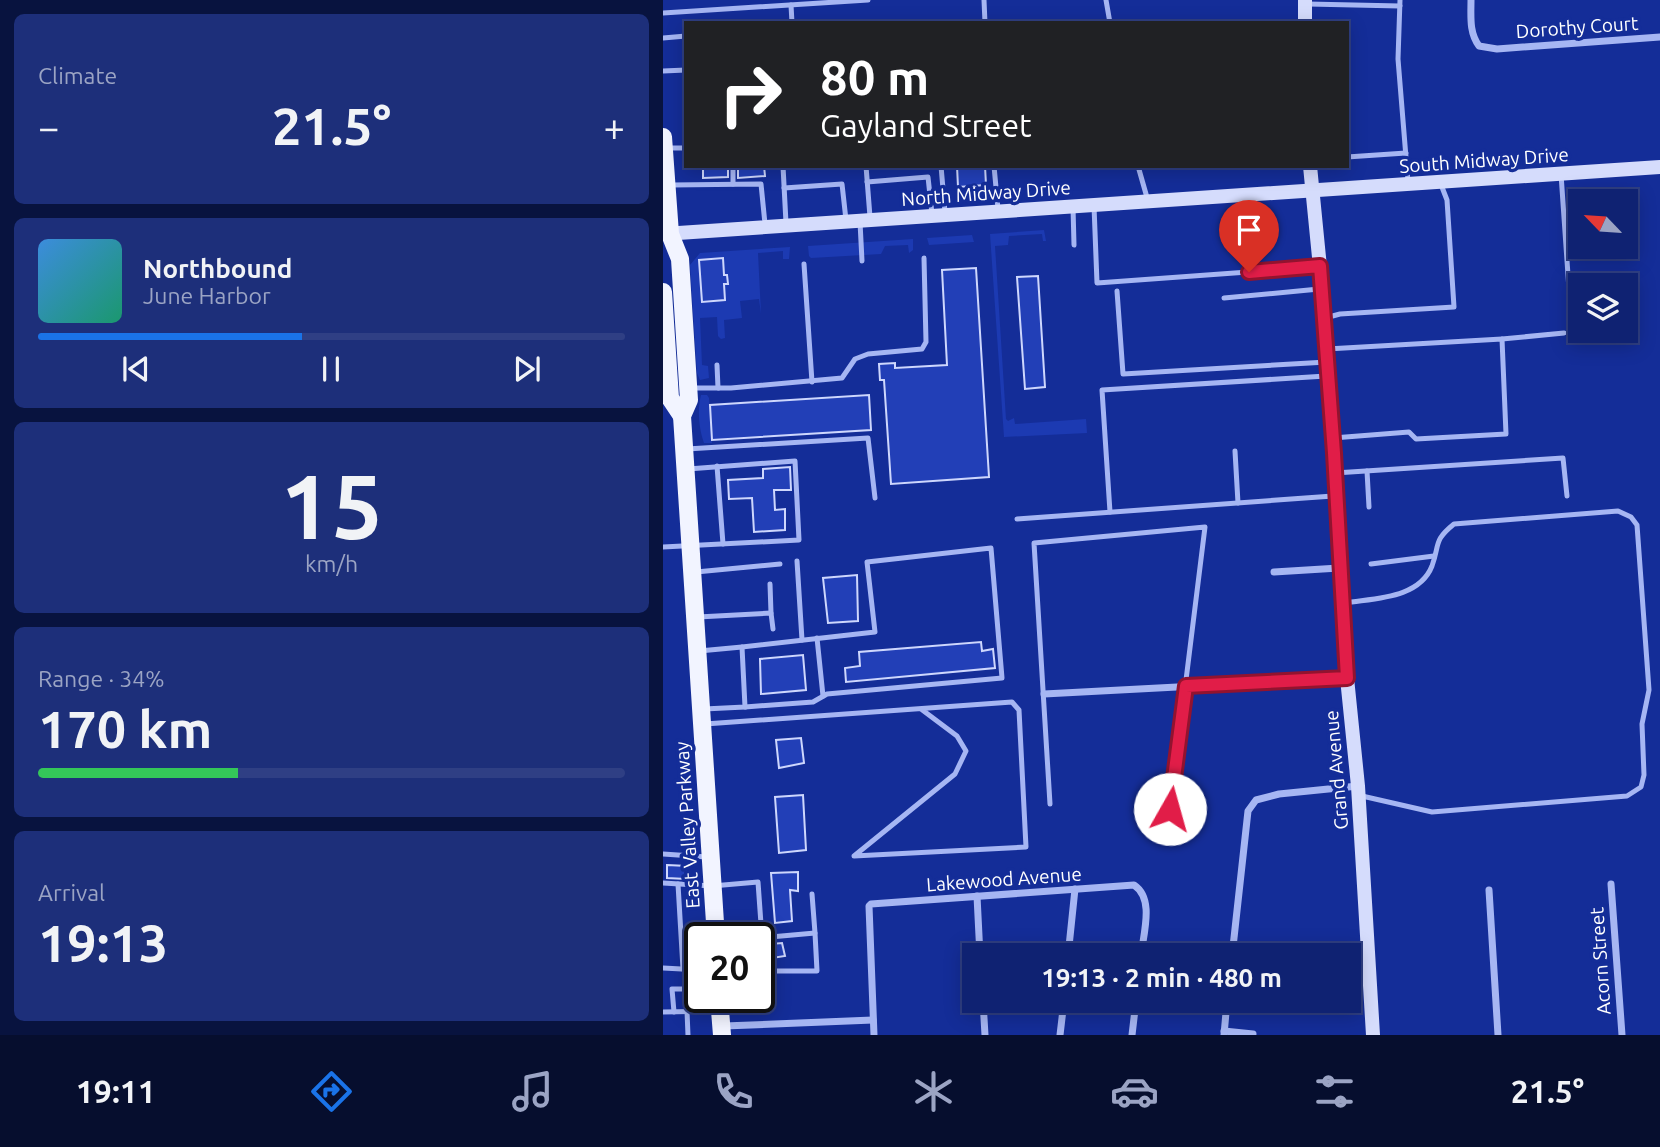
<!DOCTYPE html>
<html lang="en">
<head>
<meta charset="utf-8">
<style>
  :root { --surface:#0f2272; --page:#1d2f7a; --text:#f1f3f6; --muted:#9ba4c4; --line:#2f3f84; --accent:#1a73e8 }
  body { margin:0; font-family:Ubuntu,sans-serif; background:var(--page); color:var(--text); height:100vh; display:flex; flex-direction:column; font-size:26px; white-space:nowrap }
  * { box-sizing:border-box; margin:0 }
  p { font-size:23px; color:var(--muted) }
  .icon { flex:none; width:38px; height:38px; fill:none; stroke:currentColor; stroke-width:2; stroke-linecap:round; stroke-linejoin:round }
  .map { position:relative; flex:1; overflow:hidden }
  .side { display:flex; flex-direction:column; gap:14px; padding:14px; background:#08133f; width:663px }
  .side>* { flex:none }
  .hud { position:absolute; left:21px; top:21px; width:665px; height:147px; border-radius:0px; box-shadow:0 4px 18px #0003,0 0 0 2px var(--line); background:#202124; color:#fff; overflow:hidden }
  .needle { width:46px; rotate:295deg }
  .controls { position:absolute; left:905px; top:189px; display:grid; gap:14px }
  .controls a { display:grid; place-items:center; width:70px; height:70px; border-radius:0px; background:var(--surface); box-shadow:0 4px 18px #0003,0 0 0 2px var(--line); font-size:35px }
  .speed { position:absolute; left:21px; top:922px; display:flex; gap:14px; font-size:35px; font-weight:700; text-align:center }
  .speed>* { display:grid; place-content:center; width:91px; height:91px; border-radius:50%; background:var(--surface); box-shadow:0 4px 18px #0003,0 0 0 2px var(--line); line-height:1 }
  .speed .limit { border:4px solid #111; border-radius:10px; background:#fff; color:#111 }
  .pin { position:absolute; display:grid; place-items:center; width:60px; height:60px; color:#fff; margin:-72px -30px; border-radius:50% 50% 50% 0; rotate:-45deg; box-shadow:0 0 7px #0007 }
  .pin .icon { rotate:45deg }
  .me { position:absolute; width:77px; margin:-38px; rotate:7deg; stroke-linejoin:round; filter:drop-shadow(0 0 5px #0008) }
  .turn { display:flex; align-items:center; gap:24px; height:147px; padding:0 21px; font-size:32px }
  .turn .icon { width:91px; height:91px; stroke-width:2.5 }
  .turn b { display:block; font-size:49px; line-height:60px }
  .big { font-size:52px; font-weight:700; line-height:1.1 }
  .side .widget { flex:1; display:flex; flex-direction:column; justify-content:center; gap:10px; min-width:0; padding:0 24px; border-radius:10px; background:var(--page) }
  .side .dial { align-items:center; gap:0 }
  .dial b { font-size:91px; line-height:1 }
  .song { display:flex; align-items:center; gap:21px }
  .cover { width:84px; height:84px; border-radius:10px; background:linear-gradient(135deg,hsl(210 70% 55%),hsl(160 70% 35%)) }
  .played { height:7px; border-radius:4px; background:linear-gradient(90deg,var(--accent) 45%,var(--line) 45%) }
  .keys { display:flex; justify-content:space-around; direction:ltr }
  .heat { display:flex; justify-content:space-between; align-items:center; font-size:38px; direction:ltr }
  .charge { height:10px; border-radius:5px; background:linear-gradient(90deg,#34c759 34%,var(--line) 0) }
  .trip { position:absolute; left:299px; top:943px; width:399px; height:70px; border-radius:0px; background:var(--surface); box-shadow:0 4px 18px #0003,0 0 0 2px var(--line); font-weight:700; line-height:70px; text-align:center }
  .tab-bar { display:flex; height:112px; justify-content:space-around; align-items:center; background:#060e2e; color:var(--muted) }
  .tab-bar .icon { width:49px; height:49px }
  .tab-bar .on { color:var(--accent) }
  .tab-bar b { font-size:32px; color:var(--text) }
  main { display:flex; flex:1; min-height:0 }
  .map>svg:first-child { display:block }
</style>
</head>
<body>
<main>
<section class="side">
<div class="widget"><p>Climate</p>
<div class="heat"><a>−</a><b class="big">21.5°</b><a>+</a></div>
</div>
<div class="widget">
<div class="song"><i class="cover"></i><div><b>Northbound</b><p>June Harbor</p></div></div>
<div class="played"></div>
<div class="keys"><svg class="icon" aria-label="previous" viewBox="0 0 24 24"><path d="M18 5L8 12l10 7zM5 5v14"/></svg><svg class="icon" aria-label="pause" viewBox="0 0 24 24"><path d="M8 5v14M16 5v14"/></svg><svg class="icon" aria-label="next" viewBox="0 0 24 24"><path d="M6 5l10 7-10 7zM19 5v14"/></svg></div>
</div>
<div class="widget dial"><b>15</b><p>km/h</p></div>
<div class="widget"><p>Range · 34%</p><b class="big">170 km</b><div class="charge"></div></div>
<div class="widget"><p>Arrival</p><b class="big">19:13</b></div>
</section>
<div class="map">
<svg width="997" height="1035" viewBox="0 0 997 1035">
  <rect width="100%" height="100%" fill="#142d98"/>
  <g fill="#1c3ab2" fill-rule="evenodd">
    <path d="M381 230 383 241H380L379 234 346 236 345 245 332 246 343 419 345 421 351 418 352 424 423 419 424 433 341 437 327 234Z"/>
    <path d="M309 235 311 242 266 245 264 238Z"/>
    <path d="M250 239V250L246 253 245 245 222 246 218 254 148 258 146 256 145 246Z"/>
    <path d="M127 247 126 259H120V251L95 253 98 314 96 299 77 301 79 318 61 320 62 338 58 339 55 336 54 317 37 318 39 365 45 366 46 378 37 380 34 373 27 265 37 253ZM60 258 61 275H64L65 284H61L62 300 39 301 36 260Z"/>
    <path d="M38 395H44L46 398 49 443H41C36 430 34 409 38 395Z"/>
  </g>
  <g fill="#223fb7" stroke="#ced7fd" stroke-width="2">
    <path d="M40 166H65V177L40 178Z"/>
    <path d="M75 166H101L102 176 75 178Z"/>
    <path d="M294 166H322L323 185 295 187Z"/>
    <path d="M60 258 61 275H64L65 284H61L62 300 39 302 36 260Z"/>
    <path d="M313 268 326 477 228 484 221 380H217L216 364 232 363V368L284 365 279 270Z"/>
    <path d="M375 276 382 387 362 389 354 277Z"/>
    <path d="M206 395 208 430 49 440 47 405Z"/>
    <path d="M127 467 128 490H111L112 510 122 509V530L91 532 89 498 66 499 65 480 100 478V469Z"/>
    <path d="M194 575 195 621 165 623 160 578Z"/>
    <path d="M318 642 319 651 330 649 332 668 183 682 182 668 197 666 196 652Z"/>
    <path d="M140 655 143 690 98 694 97 659Z"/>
    <path d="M138 738 141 763 116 768 113 740Z"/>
    <path d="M140 795 143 850 116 853 112 797Z"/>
    <path d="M4 865 24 866 23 879 4 878Z"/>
    <path d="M135 872V891L127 890 129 921 112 923 108 873Z"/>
    <path d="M119 943 122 956 96 960V945Z"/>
  </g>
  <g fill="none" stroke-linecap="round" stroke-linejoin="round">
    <g stroke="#a6b6f3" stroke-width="5">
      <path d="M321 0 322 23"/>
      <path d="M443 0 447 23"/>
      <path d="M737 0 735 59 745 182"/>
      <path d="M645 4 737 6"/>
      <path d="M128 5 129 23"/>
      <path d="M0 13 205 0"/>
      <path d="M0 38 23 36"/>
      <path d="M0 71 23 70"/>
      <path d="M4 148H23"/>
      <path d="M684 157 743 153"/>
      <path d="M70 166V184"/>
      <path d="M120 166 123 223"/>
      <path d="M203 166 207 217"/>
      <path d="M278 166 282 212"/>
      <path d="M331 166 335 209"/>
      <path d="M475 166 485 201"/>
      <path d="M898 174 907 304 909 310 917 316"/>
      <path d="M204 182 265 177 269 214"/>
      <path d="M8 185 98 184 102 224"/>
      <path d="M121 188 179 184 183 220"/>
      <path d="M431 206 434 283 654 267"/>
      <path d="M410 207 411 245"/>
      <path d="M197 222 199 261"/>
      <path d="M141 264 149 382"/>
      <path d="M454 291 460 374 664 362"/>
      <path d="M561 298 656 289"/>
      <path d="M662 318 677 314 791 307 784 200 777 182"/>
      <path d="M839 339 901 333"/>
      <path d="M664 349 839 339 843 434 753 439 746 432 670 438"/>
      <path d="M54 365 55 388"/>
      <path d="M27 388H68L179 378 192 359 205 354 259 349 263 342 261 258"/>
      <path d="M24 449 205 438 212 498"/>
      <path d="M572 451 575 503"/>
      <path d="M54 466 60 544"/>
      <path d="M704 471 706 507"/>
      <path d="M672 473 900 458 904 496"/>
      <path d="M447 512 439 390 663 376"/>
      <path d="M354 519 670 496"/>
      <path d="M0 547 136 540 132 461 25 469"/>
      <path d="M134 561 139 640"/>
      <path d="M708 564 771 556"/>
      <path d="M33 572 117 564"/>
      <path d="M107 584 108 613"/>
      <path d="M682 603C711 598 756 599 769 566 777 544 770 541 791 524L955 511 968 517 974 525 986 690 979 724 981 775 978 787 964 796 769 812 699 796"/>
      <path d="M35 617 108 613 110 629"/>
      <path d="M154 638 160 696"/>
      <path d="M79 647 212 632 204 562 328 548 339 678 164 694 150 702 82 707"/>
      <path d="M36 651 79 647 82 707 41 709"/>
      <path d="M42 724 349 702 356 710 363 847 191 856 292 774 303 751 294 736 258 709"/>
      <path d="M387 804 371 543 542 527 507 809"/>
      <path d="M0 854 44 857"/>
      <path d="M0 883 49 886 95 882 99 938"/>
      <path d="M15 884 20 969"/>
      <path d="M149 894 152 933"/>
      <path d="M96 938 152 933 154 971H96"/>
      <path d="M0 968 37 970"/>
      <path d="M24 1011 25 1035"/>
      <path d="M0 1012 54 1011"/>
      <path d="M11 1012 9 989H28"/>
    </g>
    <g stroke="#a6b6f3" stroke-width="7">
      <path d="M808 0C808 17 806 32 816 46L834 49 997 37"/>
      <path d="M611 572 676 568"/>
      <path d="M381 694 684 678"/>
      <path d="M948 884 959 1035"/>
      <path d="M826 890 835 1035"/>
      <path d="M314 896 317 956"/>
      <path d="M405 956 412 889"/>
      <path d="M569 956 585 811 593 800 616 794 695 786"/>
      <path d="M320 1001 322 1035"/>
      <path d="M61 1026 210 1020"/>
      <path d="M561 1031 590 1034"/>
      <path d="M211 1035 206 906 208 904 471 885C492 899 480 934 478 956"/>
      <path d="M397 1035 401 1001"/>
      <path d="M469 1035 473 1001"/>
      <path d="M561 1035 564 1001"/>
    </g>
    <g stroke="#d5dcfc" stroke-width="14">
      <path d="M642 0V23"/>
      <path d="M647 166 662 318 684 678 695 786 710 1035"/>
      <path d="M0 234 997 167"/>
    </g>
    <g stroke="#f2f4ff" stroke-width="18">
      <path d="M0 137 7 234 17 259 26 400 19 416 53 938"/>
      <path d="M0 292 7 398 19 416"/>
      <path d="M56 998 59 1035"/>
    </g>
  </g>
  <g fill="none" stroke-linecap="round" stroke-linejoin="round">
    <defs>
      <path id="route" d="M507 809 523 686 684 678 671 453 657 266 586 272"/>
    </defs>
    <use href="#route" stroke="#92132f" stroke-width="18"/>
    <use href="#route" stroke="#e11d48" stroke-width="12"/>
  </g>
  <g text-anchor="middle" stroke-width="7" stroke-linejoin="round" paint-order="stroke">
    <g font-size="19" fill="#fff" stroke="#142d98">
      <text transform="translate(914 27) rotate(-4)" y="7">Dorothy Court</text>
      <text transform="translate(821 160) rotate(-4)" y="7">South Midway Drive</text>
      <text transform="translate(323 193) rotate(-4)" y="7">North Midway Drive</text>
      <text transform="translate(673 770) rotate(-95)" y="7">Grand Avenue</text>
      <text transform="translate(24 825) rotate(-94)" y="7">East Valley Parkway</text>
      <text transform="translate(341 879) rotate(-4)" y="7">Lakewood Avenue</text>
      <text transform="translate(937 961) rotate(-94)" y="7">Acorn Street</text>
    </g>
  </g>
</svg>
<div class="controls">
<a><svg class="needle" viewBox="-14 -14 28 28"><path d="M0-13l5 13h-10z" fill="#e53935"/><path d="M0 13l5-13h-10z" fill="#9ba4c4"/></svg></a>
<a><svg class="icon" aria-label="layers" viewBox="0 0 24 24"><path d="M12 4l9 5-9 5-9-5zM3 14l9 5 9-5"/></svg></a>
</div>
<div class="speed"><div class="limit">20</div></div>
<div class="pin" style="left:586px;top:272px;background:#d93025"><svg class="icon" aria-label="arrive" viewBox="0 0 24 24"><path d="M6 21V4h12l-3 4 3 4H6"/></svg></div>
<svg class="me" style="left:507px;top:809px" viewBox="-20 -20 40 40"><circle r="19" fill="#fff"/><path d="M0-13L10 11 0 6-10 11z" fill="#e11d48"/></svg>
<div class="trip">19:13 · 2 min · 480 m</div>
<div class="hud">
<div class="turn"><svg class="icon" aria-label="right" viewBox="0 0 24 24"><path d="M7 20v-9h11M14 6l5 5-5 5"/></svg><div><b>80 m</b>Gayland Street</div></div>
</div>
</div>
</main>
<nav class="tab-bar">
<b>19:11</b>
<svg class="icon on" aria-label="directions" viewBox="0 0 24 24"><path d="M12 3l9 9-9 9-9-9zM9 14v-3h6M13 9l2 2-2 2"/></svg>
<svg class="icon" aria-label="music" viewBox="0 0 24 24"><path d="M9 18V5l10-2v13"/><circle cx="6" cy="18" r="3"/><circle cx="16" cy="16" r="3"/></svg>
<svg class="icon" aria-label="phone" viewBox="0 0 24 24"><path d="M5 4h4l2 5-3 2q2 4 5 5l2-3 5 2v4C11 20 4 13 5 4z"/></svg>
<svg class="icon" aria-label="climate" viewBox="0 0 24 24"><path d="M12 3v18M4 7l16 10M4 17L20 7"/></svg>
<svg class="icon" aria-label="car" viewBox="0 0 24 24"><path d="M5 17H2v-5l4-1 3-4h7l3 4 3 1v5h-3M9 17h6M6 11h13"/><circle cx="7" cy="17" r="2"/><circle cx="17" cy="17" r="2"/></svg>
<svg class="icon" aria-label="filters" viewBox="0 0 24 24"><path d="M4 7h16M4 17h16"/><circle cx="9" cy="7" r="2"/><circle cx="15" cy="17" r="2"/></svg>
<b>21.5°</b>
</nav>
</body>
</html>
